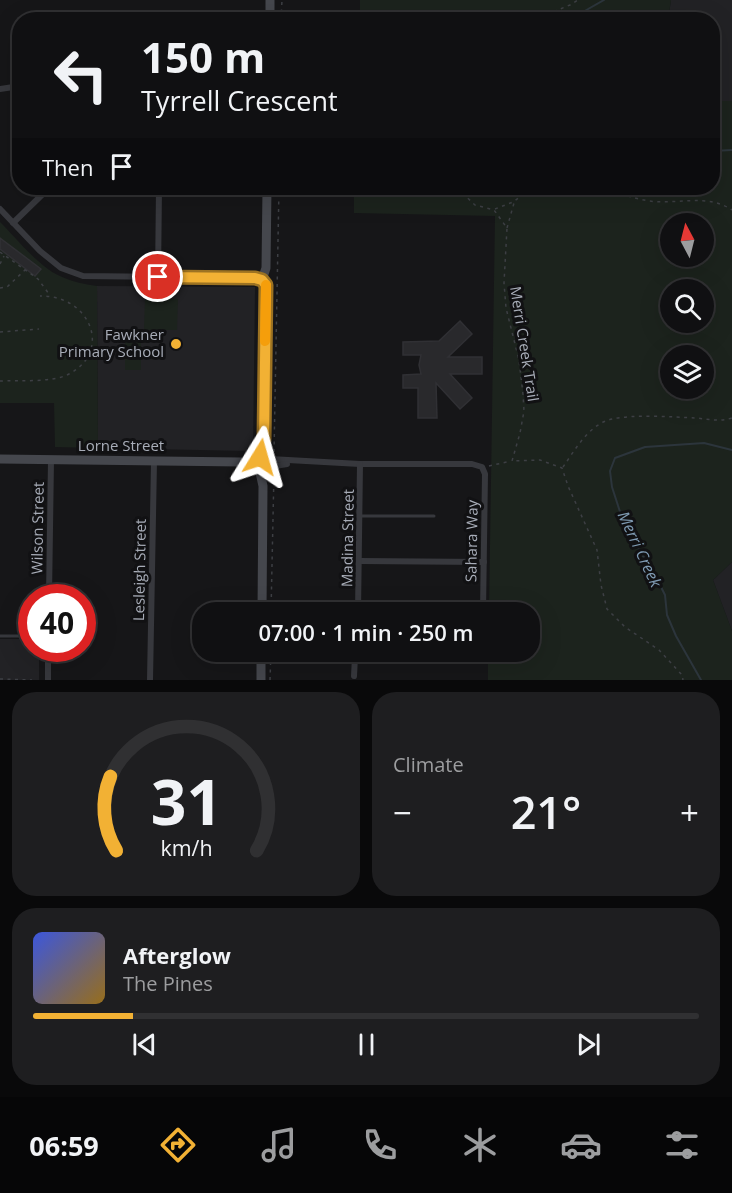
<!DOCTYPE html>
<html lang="en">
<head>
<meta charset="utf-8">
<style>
  :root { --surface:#101012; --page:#1e1e20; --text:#f1f3f6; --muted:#9c9d9f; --line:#303032; --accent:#f2b134 }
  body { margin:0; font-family:"Open Sans",sans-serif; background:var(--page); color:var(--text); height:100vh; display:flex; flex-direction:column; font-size:22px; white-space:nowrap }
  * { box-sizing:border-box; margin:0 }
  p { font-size:20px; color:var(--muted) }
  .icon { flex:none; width:33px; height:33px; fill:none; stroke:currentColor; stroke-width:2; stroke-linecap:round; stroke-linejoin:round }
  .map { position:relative; height:680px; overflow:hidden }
  .panel { display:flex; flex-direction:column; gap:12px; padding:12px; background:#09090a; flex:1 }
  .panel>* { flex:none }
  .top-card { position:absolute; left:12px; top:12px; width:708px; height:183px; border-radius:24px; box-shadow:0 6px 24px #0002,0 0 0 2px var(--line); background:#101012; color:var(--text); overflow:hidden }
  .needle { width:39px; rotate:353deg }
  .tools { position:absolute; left:660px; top:213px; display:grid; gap:12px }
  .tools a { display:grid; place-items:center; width:54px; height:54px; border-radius:50%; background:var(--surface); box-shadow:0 6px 24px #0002,0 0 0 2px var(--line); font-size:30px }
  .speed { position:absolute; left:18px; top:584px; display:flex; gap:12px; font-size:30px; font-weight:700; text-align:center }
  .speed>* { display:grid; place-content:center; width:78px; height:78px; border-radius:50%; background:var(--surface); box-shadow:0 6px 24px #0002,0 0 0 2px var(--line); line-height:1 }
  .speed .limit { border:9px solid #d22; background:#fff; color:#111 }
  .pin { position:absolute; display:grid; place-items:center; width:51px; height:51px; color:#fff; margin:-26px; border:3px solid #fff; border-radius:50%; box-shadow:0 2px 6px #0007 }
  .me { position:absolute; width:66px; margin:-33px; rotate:8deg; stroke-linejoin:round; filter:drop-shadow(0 0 4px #0008) }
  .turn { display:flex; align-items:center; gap:21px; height:126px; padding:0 30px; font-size:27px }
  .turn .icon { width:78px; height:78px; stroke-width:2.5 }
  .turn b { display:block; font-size:42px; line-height:51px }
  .then { display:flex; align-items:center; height:57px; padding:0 30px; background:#0003; gap:12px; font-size:22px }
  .big { font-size:45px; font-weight:600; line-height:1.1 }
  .panel .card { flex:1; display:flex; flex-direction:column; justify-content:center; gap:9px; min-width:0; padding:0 21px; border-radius:24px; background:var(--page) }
  .panel .dial { align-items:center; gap:0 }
  .dial svg { height:156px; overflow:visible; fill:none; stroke:var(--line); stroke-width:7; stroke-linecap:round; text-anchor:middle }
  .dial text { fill:var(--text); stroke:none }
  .song { display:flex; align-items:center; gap:18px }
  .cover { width:72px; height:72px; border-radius:9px; background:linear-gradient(135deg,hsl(230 70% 55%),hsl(40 70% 35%)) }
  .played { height:6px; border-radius:3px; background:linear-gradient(90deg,var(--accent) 15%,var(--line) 15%) }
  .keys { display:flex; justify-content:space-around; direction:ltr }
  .heat { display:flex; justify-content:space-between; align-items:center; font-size:33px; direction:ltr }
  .panel .tiles { flex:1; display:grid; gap:12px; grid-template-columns:1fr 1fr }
  .card:last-child { grid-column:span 2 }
  .trip { position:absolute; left:192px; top:602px; width:348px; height:60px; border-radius:24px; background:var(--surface); box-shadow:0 6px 24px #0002,0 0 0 2px var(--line); font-weight:600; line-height:60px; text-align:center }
  .menu { display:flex; height:96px; justify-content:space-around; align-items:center; background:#060607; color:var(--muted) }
  .menu .icon { width:42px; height:42px }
  .menu .active { color:var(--accent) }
  .menu b { font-size:27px; color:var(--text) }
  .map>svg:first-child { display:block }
</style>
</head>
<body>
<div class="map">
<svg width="732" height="680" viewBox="0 0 732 680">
  <rect width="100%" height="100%" fill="#161618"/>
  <g fill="#222225">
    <path d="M671 0H732V101H713L712 20H668Z"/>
    <path d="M97 286 255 287 253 449 250 451 98 448Z"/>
    <path d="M732 562V631L713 580Z"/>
    <path d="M0 639H31L32 648H39V680H0Z"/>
  </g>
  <g fill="#1c231d" fill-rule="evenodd">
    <path d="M360 0H671L668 20 360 19Z"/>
    <path d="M713 101H732V562L713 580 732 631V680H488V651H530V612H489L495 216 354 213V188H712ZM670 224H704V256H670ZM670 290H704V322H670ZM670 356H704V388H670Z"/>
    <path d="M0 222C16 238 39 267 60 276 72 282 84 284 97 286L98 448 55 447 54 403H0Z"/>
    <path d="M145 298 178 299 177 330H144Z"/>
    <rect x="125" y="335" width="16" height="35"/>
  </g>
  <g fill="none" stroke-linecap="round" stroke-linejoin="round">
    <g stroke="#2c353c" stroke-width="2">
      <path d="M569 20 604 0"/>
      <path d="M712 151 732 150"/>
      <path d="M701 680 676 636 667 615 665 595 656 577 635 543 622 518 612 487 610 471 615 458 645 447 704 443 732 450"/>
    </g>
  </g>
  <g fill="#29292c" stroke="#303034" stroke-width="1.5">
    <path d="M0 238 41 269 35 276 0 249Z"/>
    <path d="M460 321 472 334 448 357H482V374H450L472 398 460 409 436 383 437 418H418V388H403V375L421 374 419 365 421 355H403V342L439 341Z"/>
  </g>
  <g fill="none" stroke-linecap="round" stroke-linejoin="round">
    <g stroke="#3d3f44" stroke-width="1.5" stroke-dasharray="3 4.5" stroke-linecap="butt">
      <path d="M281 20 282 0"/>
      <path d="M533 20 570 5 578 0"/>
      <path d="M457 188 475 205 494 210 507 228 504 283 506 308 519 360 523 394 524 411 520 433 512 461 540 460 562 468 568 486 597 550 601 585 607 609 625 627 659 650 682 675 683 680"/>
      <path d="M599 188C616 192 632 198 649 201 677 205 707 193 732 210"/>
      <path d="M495 209 513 202 532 188"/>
      <path d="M507 228 514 203"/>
      <path d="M0 252 38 279 49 294"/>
      <path d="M0 264 4 256"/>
      <path d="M0 288 7 287 25 270"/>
      <path d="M0 332 39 329"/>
      <path d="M0 381C19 380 52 383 69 374 113 351 90 295 40 296"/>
      <path d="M274 452 279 188"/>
      <path d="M489 466 511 461"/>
      <path d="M563 467C575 450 589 424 612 419 634 414 673 417 695 418 709 419 719 422 732 418"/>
      <path d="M271 612 274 472"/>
      <path d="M0 679 32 680"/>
      <path d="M270 680 271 651"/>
    </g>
    <g stroke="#37383d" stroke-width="3">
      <path d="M361 516H434"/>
      <path d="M360 606 430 607"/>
      <path d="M0 636H32"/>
    </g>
    <g stroke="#37383d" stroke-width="6">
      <path d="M0 89 20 86"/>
      <path d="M0 209 40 251 61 268 83 276 255 278 262 280"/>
      <path d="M13 223 49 188"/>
      <path d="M158 277 159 188"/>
      <path d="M270 459 360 464H472L482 467 485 474 483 612"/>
      <path d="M269 467 287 464"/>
      <path d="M360 561 484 562"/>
      <path d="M49 597 51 460"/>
      <path d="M358 612 360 464"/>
      <path d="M400 651H476"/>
      <path d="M354 676 355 657 359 651"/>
      <path d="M48 680V648"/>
      <path d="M150 680 154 461"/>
    </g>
    <g stroke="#45474d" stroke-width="9">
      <path d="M270 20V0"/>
      <circle cx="263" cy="463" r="7"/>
      <path d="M260 457 264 439 266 285 262 280 266 268 267 188"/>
      <path d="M0 459 241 462 258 467"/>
      <path d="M259 468 263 486 262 612"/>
      <path d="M261 680V651"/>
    </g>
  </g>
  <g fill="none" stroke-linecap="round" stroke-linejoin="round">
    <defs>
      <path id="route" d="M158 277 255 278 262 280 266 285 264 439 260 457"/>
    </defs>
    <use href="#route" stroke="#9d7322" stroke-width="15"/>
    <use href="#route" stroke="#f2b134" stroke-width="10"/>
    <path stroke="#f59e0b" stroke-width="10" d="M265 341 266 285"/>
  </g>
  <circle fill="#f2b134" stroke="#111113" stroke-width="2" cx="176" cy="344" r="6"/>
  <g text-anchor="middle" stroke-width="6" stroke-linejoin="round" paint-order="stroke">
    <g font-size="15" fill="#a8adb8" stroke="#111113" text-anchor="end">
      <text x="164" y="340">Fawkner<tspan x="164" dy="17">Primary School</tspan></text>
    </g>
    <g font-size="15" fill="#a8adb8" stroke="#111113">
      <text transform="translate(524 344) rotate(81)" y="5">Merri Creek Trail</text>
      <text x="121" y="451">Lorne Street</text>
      <text transform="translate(38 528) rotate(-89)" y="5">Wilson Street</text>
      <text transform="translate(348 538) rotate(-89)" y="5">Madina Street</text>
      <text transform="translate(472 541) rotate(-89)" y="5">Sahara Way</text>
      <text transform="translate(140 570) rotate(-89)" y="5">Lesleigh Street</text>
    </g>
    <g font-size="16" font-style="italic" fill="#7f9bb3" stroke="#111113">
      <text transform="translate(640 549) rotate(65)" y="6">Merri Creek</text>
    </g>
  </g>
</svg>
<div class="tools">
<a><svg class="needle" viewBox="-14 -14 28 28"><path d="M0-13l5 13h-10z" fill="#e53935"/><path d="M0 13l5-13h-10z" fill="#9c9d9f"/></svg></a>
<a><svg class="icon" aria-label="search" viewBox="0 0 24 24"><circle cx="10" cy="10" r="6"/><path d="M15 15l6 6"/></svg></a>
<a><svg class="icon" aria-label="layers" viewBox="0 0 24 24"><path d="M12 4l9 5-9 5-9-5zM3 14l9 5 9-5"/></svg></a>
</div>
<div class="speed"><div class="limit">40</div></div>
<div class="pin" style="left:158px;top:277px;background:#d93025"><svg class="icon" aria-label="arrive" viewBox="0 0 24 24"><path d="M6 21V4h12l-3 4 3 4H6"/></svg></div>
<svg class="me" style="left:260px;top:457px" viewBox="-20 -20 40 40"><path d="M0-17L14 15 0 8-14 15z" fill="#f2b134" stroke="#fff" stroke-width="4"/></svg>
<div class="trip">07:00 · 1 min · 250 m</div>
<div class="top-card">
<div class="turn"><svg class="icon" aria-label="left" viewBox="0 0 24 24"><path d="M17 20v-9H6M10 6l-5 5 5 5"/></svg><div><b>150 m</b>Tyrrell Crescent</div></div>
<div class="then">Then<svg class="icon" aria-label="arrive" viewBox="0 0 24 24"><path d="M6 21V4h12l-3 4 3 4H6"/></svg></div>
</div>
</div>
<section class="panel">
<div class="tiles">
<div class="card dial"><svg viewBox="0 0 100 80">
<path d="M14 69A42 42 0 1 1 86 69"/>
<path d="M14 69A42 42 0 0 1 11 31" stroke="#f2b134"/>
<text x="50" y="56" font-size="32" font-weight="700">31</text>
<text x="50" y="72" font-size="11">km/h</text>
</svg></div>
<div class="card"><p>Climate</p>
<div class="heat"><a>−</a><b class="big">21°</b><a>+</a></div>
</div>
<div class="card">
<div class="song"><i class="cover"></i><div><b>Afterglow</b><p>The Pines</p></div></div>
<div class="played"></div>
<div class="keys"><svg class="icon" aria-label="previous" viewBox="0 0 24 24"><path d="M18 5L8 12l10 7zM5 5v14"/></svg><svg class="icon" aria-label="pause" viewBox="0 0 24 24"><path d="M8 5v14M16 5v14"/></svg><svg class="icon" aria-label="next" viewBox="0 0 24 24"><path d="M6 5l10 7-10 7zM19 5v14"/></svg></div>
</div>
</div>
</section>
<nav class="menu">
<b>06:59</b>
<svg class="icon active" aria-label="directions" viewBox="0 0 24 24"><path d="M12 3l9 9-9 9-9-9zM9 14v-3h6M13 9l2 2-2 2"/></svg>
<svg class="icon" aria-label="music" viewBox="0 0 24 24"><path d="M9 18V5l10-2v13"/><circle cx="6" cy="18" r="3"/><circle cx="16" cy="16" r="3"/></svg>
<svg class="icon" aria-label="phone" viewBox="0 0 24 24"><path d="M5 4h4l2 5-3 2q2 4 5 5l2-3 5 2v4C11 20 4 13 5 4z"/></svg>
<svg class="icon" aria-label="climate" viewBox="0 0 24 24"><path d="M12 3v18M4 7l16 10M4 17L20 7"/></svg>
<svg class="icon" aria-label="car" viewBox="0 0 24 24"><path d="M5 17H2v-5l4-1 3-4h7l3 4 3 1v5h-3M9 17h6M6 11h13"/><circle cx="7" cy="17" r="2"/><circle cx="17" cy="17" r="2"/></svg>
<svg class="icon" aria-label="filters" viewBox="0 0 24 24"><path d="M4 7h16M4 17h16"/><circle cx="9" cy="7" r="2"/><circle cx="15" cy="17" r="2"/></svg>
</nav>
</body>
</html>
